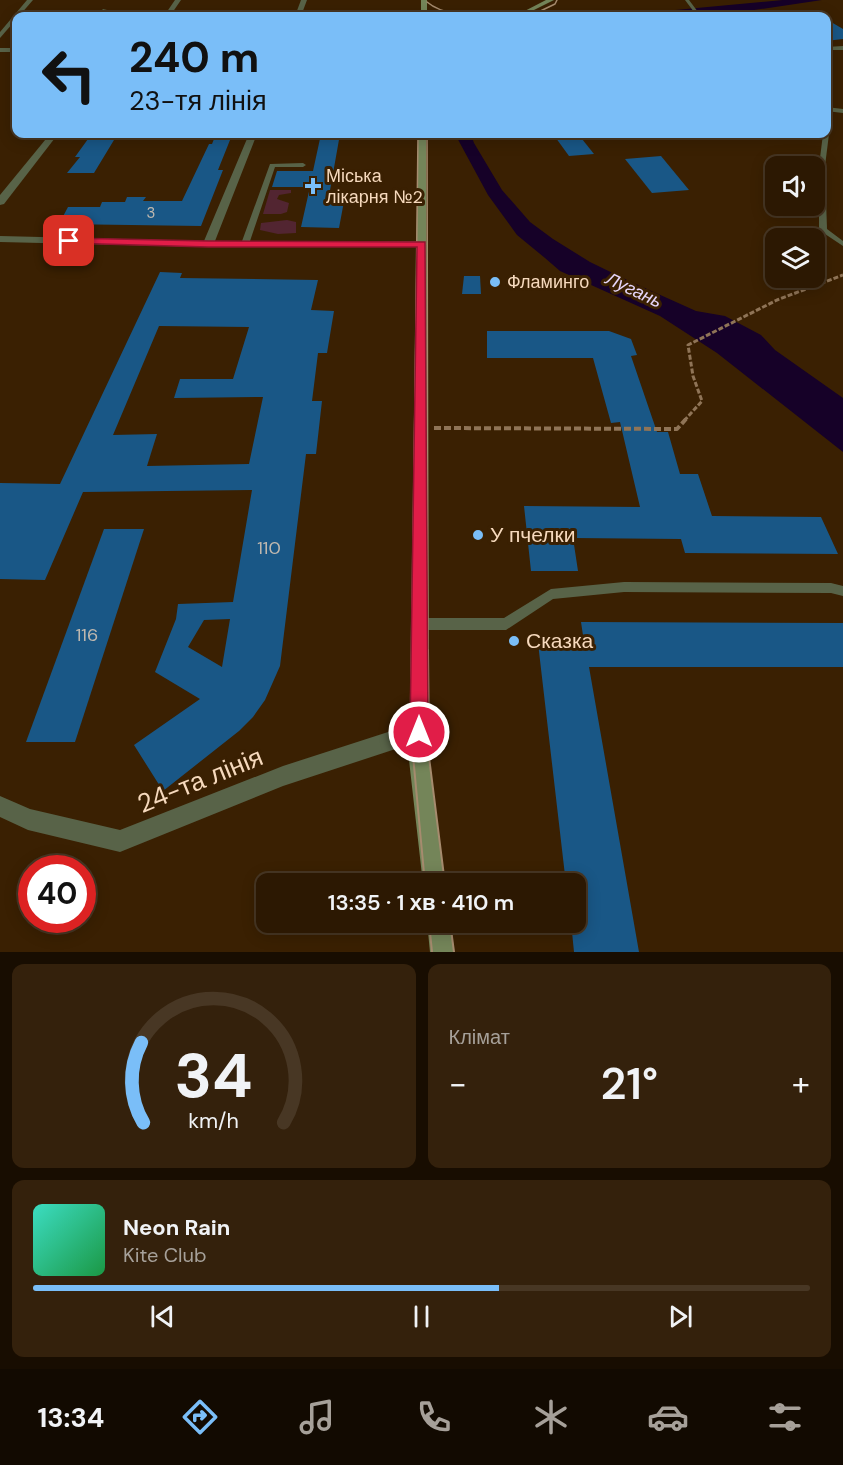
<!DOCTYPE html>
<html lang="uk">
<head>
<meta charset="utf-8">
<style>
  :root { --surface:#2c1802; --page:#34210c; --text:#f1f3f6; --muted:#a6a099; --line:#483724; --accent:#7abef8 }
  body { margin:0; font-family:"DM Sans",sans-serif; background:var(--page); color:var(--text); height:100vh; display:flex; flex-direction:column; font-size:22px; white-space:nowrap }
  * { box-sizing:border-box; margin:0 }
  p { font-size:20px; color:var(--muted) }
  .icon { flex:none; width:33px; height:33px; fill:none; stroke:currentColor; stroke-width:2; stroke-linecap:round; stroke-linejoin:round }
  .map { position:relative; height:952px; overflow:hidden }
  .details { display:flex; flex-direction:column; gap:12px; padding:12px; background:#180d01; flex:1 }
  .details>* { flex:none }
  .hud { position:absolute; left:12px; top:12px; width:819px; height:126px; border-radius:12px; box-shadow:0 3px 15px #0003,0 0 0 2px var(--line); background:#7abef8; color:#111; overflow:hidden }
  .tools { position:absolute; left:765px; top:156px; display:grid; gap:12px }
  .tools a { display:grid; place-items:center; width:60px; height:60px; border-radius:12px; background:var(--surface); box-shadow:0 3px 15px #0003,0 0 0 2px var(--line); font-size:30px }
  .speed { position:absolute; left:18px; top:855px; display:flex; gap:12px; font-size:30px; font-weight:700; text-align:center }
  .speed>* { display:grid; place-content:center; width:78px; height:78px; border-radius:50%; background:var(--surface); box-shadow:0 3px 15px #0003,0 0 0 2px var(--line); line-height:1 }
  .speed .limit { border:9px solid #d22; background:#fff; color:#111 }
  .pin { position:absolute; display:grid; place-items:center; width:51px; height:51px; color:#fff; margin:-26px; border-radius:12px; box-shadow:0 3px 9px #0006 }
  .me { position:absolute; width:66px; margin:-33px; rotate:0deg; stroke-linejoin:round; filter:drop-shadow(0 0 4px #0008) }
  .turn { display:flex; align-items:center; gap:21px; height:126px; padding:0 18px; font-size:27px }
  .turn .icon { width:78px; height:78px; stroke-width:2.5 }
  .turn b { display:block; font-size:42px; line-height:51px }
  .big { font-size:45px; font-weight:600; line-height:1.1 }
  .details .widget { flex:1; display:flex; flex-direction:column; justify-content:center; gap:9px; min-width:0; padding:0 21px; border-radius:12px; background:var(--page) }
  .details .dial { align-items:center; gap:0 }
  .dial svg { height:156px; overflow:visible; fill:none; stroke:var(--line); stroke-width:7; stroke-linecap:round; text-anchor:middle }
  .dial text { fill:var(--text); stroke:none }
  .song { display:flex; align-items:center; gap:18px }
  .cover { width:72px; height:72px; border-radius:9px; background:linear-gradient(135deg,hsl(170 70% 55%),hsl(140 70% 35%)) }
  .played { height:6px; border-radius:3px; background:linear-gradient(90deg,var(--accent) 60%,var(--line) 60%) }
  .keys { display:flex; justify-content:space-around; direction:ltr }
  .heat { display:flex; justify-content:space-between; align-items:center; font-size:33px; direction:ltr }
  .details .tiles { flex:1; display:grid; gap:12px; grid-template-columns:1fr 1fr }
  .widget:last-child { grid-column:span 2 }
  .trip { position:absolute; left:256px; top:873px; width:330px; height:60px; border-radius:12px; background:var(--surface); box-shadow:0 3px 15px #0003,0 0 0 2px var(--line); font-weight:600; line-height:60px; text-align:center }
  .tabs { display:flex; height:96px; justify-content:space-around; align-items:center; background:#120a01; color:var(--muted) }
  .tabs .icon { width:42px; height:42px }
  .tabs .current { color:var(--accent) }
  .tabs b { font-size:27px; color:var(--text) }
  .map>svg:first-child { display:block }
</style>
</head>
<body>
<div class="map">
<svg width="843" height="952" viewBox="0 0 843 952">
  <rect width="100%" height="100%" fill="#3a2002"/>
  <g fill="#522531">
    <path d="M270 190H291V193L279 195 277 199 289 203 287 212 281 214H263Z"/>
    <path d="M287 220 296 222V233L278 234 260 230 261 223Z"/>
  </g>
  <g fill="#160128">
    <path d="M783 0H822L714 16H611Z"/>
    <path d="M455 134H471L474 143 502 190 530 222 553 239 590 262 627 280 696 311 725 316 761 335 775 350 843 398V452L717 353 660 316 560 271 545 258 517 235 488 195Z"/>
  </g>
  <g fill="#195786" fill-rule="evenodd">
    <path d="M826 19 843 29V39L826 41Z"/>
    <path d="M216 134 232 135 218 170H223L201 226 59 224 68 207H100L102 202H125L127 197H146L143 201H182L209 144H212Z"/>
    <path d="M321 134H340L329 196H345L339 228 301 227 310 187H272L277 171H313Z"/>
    <path d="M553 134H578L594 154 569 156Z"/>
    <path d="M88 139 114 140 94 173H67L80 157H75Z"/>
    <path d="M661 156 689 190 652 193 625 159Z"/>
    <path d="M160 272 182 273 180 278 318 280 311 310 334 311 327 353H318L312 401H322L316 454H306L280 666 265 700 253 717 239 731 163 791 134 745 200 699 155 672 176 619 178 604 233 602 252 490 83 492 45 580 0 579V483L60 484ZM159 326 249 327 233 379H180L174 398 263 397 249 464 147 466 157 434 113 435ZM230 619 222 667 188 647 204 620Z"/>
    <path d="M464 276H480L481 294H462Z"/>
    <path d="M487 331H609L631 339 637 355 631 356 657 432H668L680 474H698L712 516 821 517 838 554 685 553 681 539 573 538 578 571H531L524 506 640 507 620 422 611 423 593 358H487Z"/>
    <path d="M104 529H144L75 742H26Z"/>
    <path d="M581 622 843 623V667H589L639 952H574L571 922H576V884H566L538 643 584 642Z"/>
  </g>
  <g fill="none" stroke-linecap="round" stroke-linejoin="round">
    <path stroke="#8f7457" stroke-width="3" stroke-dasharray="5 2" stroke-linecap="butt" d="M684 421 702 401 693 376 688 345 777 300 843 275"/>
    <path stroke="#8f7457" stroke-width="4" stroke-dasharray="7 3" stroke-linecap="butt" d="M434 428 677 429 686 419"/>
    <g fill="#586348" fill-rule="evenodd">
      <path d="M685 0H689L701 16H697Z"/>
      <path d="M103 9 107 10 101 16H97Z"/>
      <path d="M843 46V50H826V47Z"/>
      <path d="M826 107 843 109V113L826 111Z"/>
      <path d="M826 113 829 115V131L827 132 829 134 825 166 827 229 843 241V246L819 230V166L823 134H826Z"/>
      <path d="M270 164 303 163 306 165 303 167H275L249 244 242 246 241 244Z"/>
      <path d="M624 582 831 583 843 586V596L831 593 624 592 553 599 506 630H420L416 628 414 624 416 620 420 618H504L551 589Z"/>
    </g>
    <g fill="#586348" fill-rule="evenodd">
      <path d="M27 0H33L0 38V32Z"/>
      <path d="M175 0H181L170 16H164Z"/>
      <path d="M301 0H307L301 16H295Z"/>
      <rect x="0" y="48" width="16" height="4"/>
      <path d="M50 134H58L4 204 0 205V195Z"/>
      <path d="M249 134H257L215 241H422L427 244 422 247H208L0 242V236L204 241Z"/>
      <path d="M419 722 426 725 429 732 426 739 283 786 120 852 28 830 0 817V796L30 809 120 830 283 766Z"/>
    </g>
    <g fill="#748559" fill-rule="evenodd">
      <rect x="421" y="0" width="6" height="16"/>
      <path d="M546 0H554L522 16H515Z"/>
      <path d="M418 134H426L429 760 445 884H423L409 760Z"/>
      <path d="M427 922H451L454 952H430Z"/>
    </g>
    <g stroke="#a68b6e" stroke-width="1.5">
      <path d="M427 2C446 18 479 15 503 16"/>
      <path d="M530 16 555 4 557 0"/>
      <path d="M427 134 428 652"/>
      <path d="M412 652 418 134"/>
    </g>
    <g stroke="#a68b6e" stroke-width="2">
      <path d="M412 650 411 734 425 884"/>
      <path d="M428 650 429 757 445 884"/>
      <path d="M429 922 432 952"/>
      <path d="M450 922 454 952"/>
    </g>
  </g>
  <path fill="#e11d48" stroke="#92132f" stroke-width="1.5" d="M69 238 208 241 425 242 428 732 425 738 419 741 413 738 410 732 417 247H208L66 243V239Z"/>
  <g fill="#7abef8" stroke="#3a2002" stroke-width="2">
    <path d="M310 177h6v6h6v6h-6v6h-6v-6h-6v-6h6z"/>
    <circle cx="495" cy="282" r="6"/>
    <circle cx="478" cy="535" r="6"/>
    <circle cx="514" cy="641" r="6"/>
  </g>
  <g text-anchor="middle" stroke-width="6" stroke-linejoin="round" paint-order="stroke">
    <g font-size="15" fill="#bfb8af">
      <text x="151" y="218">3</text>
    </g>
    <g font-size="18" fill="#f6d9bd" stroke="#3a2002" text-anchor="start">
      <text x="326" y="182">Міська<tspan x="326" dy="21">лікарня №2</tspan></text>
      <text x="507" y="288">Фламинго</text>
    </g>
    <g font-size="18" font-style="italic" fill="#e5d5f9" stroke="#3a2002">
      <text transform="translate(634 290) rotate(25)" y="6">Лугань</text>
    </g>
    <g font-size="18" fill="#bfb8af">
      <text x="269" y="554">110</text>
      <text x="87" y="641">116</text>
    </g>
    <g font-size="21" fill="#f6d9bd" stroke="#3a2002" text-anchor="start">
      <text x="490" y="542">У пчелки</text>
      <text x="526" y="648">Сказка</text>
    </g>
    <g font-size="26" fill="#f6d9bd" stroke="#3a2002">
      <text transform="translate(200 780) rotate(-22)" y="9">24-та лінія</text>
    </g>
  </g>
</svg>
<div class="tools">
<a><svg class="icon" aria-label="sound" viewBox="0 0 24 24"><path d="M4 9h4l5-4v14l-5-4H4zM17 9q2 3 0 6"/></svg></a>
<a><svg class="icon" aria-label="layers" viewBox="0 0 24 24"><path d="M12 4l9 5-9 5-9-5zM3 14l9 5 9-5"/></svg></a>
</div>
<div class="speed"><div class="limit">40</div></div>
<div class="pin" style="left:69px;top:241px;background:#d93025"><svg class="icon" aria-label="arrive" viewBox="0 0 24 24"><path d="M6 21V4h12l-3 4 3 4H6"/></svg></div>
<svg class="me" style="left:419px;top:732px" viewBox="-20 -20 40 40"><circle r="17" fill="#e11d48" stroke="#fff" stroke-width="3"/><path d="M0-11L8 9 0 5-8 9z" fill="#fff"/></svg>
<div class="trip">13:35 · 1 хв · 410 m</div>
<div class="hud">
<div class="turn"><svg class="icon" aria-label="left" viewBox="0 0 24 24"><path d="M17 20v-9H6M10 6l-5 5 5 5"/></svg><div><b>240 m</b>23-тя лінія</div></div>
</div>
</div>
<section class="details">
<div class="tiles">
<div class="widget dial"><svg viewBox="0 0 100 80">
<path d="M14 69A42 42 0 1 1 86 69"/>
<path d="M14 69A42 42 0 0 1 13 28" stroke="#7abef8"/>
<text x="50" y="56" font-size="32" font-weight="700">34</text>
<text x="50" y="72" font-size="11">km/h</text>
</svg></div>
<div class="widget"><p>Клімат</p>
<div class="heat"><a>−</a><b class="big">21°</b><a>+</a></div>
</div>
<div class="widget">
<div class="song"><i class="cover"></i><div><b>Neon Rain</b><p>Kite Club</p></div></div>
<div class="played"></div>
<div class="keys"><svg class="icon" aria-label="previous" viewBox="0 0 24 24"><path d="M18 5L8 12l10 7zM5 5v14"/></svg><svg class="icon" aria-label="pause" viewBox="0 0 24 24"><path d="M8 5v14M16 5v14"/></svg><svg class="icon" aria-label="next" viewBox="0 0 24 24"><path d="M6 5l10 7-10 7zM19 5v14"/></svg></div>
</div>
</div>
</section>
<nav class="tabs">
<b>13:34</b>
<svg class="icon current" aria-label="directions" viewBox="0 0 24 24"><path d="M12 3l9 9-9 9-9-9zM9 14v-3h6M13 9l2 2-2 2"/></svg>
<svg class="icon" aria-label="music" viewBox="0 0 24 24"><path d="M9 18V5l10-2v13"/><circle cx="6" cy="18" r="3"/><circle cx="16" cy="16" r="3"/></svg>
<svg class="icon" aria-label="phone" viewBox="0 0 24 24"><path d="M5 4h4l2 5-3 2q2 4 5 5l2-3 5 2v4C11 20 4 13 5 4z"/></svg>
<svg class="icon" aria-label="climate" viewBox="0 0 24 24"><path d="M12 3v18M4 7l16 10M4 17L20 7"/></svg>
<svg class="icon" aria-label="car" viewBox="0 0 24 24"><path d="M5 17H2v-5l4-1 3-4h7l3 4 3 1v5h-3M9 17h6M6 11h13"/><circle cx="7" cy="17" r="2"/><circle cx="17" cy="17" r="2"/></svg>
<svg class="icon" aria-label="filters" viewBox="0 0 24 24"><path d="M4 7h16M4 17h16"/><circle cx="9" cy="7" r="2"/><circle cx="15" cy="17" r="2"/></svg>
</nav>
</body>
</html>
